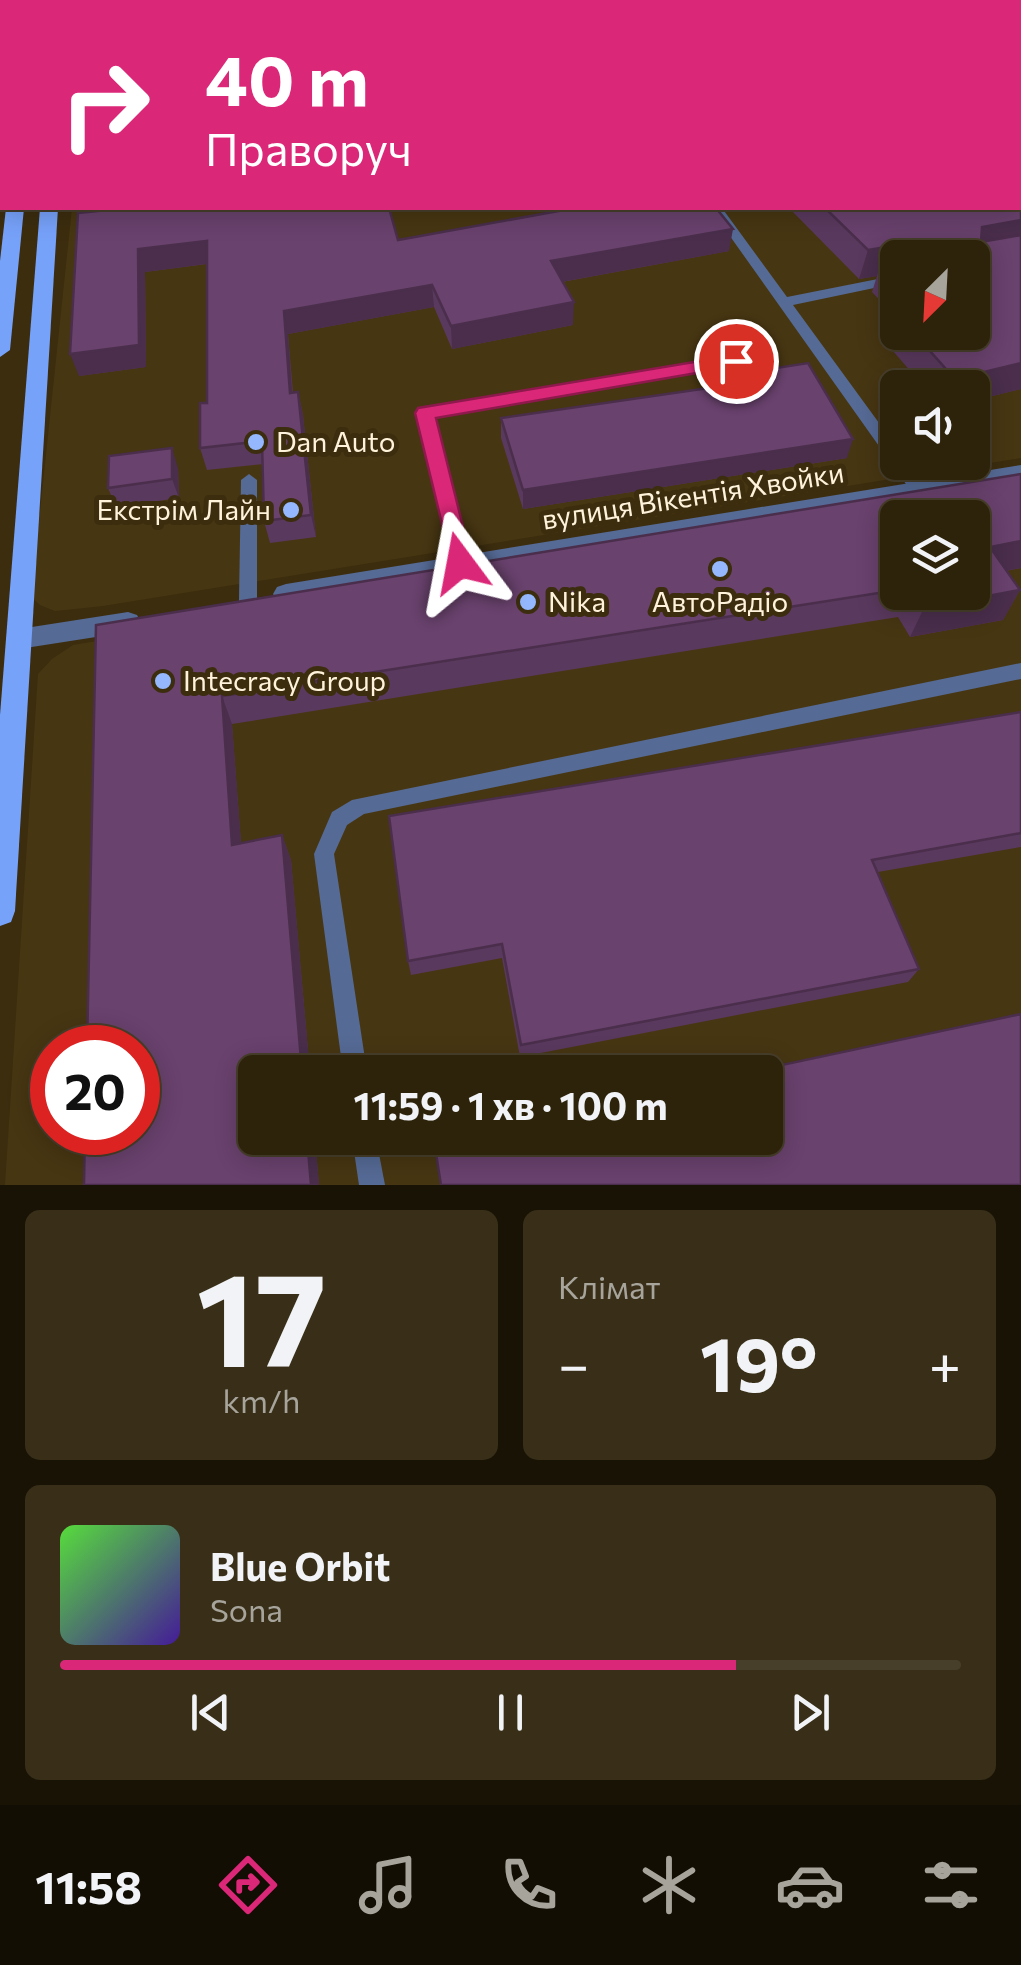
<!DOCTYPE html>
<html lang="uk">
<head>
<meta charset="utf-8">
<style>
  :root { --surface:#2d220a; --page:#392f18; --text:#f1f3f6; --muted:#a7a49c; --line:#483f2b; --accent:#db2777 }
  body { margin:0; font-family:Commissioner,sans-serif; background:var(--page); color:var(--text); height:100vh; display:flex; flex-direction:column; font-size:38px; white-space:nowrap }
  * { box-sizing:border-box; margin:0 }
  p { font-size:32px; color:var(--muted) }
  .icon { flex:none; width:55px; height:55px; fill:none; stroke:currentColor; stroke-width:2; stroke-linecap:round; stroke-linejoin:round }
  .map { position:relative; height:1185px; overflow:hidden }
  .side { display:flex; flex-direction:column; gap:25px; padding:25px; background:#191306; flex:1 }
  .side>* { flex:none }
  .top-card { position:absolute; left:0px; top:0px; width:1022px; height:210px; box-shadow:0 5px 25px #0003,0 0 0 2px var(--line); background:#db2777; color:#fff; overflow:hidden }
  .needle { width:65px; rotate:204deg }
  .buttons { position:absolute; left:880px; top:240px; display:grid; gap:20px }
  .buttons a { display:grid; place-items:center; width:110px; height:110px; border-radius:15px; background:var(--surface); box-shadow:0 5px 25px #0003,0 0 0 2px var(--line); font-size:50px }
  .speed { position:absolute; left:30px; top:1025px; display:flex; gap:20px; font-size:50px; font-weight:700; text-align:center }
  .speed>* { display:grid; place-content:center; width:130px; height:130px; border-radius:50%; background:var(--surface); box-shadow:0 5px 25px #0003,0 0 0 2px var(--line); line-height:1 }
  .speed .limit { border:15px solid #d22; background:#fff; color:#111 }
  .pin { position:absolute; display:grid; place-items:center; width:85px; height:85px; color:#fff; margin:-42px; border:5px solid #fff; border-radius:50%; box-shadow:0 2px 10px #0007 }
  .me { position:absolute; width:110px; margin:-55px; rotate:347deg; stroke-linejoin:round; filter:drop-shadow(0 0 8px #0008) }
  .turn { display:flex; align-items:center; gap:35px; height:210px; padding:0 40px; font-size:45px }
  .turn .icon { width:130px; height:130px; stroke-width:2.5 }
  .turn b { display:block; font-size:70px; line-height:85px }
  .big { font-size:75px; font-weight:700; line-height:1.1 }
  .side .widget { flex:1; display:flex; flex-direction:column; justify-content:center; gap:15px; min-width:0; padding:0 35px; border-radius:15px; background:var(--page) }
  .side .dial { align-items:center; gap:0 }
  .dial b { font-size:130px; line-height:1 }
  .song { display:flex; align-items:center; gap:30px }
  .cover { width:120px; height:120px; border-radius:15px; background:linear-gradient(135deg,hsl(110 70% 55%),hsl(260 70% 35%)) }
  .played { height:10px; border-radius:5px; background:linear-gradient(90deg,var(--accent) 75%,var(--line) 75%) }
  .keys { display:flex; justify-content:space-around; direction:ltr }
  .heat { display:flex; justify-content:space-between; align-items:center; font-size:55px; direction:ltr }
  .side .tiles { flex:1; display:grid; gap:25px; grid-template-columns:1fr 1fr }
  .widget:last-child { grid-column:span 2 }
  .trip { position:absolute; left:238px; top:1055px; width:545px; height:100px; border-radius:15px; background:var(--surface); box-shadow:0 5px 25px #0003,0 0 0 2px var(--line); font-weight:700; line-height:100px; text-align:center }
  .menu { display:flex; height:160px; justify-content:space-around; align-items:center; background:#120e04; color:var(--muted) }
  .menu .icon { width:70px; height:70px }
  .menu .active { color:var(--accent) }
  .menu b { font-size:45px; color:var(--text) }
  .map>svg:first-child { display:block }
</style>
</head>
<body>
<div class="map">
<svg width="1021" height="1185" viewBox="0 0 1021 1185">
  <rect width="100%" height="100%" fill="#3c2d0e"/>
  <g fill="#473612" fill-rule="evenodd">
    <path d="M80 0H1021V458L103 606 55 611 40 605 31 597 72 208H1020V2ZM898 258H972V332H898ZM898 388H972V462H898Z"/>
    <path d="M1021 489V1185H5L38 674 52 659 73 645ZM898 518H972V592H898ZM52 1048H138V1132H52ZM255 1072H765V1138H255Z"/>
  </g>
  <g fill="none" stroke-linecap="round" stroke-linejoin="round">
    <g fill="#556a95" fill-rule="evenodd">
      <path d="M710 208H722L787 297 898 275V283L793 305 898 449V462H908L925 486 927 490 925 494H913Z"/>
      <path d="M737 356 742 358V364L433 417 470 563 467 568H455L417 413 420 409Z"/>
      <path d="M249 474 257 480V601L254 606H242L239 601 241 480Z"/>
      <path d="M1021 663V679L364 814 347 825 334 854 367 1072H343L314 854 332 812 352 800Z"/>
      <path d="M352 1138H376L385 1185H359Z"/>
    </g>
    <g fill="#556a95" fill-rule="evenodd">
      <path d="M1021 465V481L286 604 277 601 273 594 277 587 286 584Z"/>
      <path d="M128 612 137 615 141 622 137 629 128 632 19 649 10 646 6 639 10 632 19 629Z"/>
    </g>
    <g fill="#77a2fa" fill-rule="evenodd">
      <path d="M2 0H16V2L2 3Z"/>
      <rect x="57" y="0" width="14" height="2"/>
      <path d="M2 113V123L0 124V114Z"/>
      <rect x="0" y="188" width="2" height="10"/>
      <path d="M6 208H24L10 350 0 357V261Z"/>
      <path d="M40 208H58L15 911 11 922 0 926V715Z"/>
    </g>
  </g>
  <g fill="#5a395e" fill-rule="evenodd">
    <path d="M629 0H1021V389L972 401V388H925L880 336 888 309 872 292 877 276 859 279 789 208H1020V2H629ZM898 258 972 332H898Z"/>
    <path d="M78 213 398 240 729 251 562 282 573 325 452 349 434 307 288 334 293 393 298 392 303 415 316 537 270 543 264 521 263 464 207 470 200 448 207 403V264L145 272 146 367 79 376Z"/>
    <path d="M745 373 847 458 523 509 501 438V418L742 383Z"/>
    <path d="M178 468 179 498 116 507 108 488Z"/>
    <path d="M1021 474V568L1006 571 1020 590 1003 620 910 637 898 617 232 724 241 843 282 835 291 860 310 1072H255V1138H315L319 1185H84L85 1132H138V1048H87L96 625ZM898 518H972V592H898Z"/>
    <path d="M1021 712V847L878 872 919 969 908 982 520 1057 502 958 411 975 408 961Z"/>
  </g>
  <g fill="#4a2e4c">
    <path d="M442 0H465L462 2H438Z"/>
    <path d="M1021 220V245L971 256 982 227Z"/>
    <path d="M733 229 729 251 550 284 551 261Z"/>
    <path d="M207 241 213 263 145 272 146 367 79 376 70 354 138 249Z"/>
    <path d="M910 243 905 258H898V273L881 263 877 276 859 279 868 250Z"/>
    <path d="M432 285 434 307 288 334 294 416 290 393 284 311Z"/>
    <path d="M574 302 573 325 452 349 451 326Z"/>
    <path d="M1021 363V389L972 401V388H951L955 379Z"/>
    <path d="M298 392 303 415 316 537 311 515Z"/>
    <path d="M853 439 847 458 523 509V490Z"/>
    <path d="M172 448 178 468 179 498 172 479Z"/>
    <path d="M1021 541V568L975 576 990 547Z"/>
    <path d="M1020 590 1003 620 910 637 924 608Z"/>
    <path d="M222 696 232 724 243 870 232 845Z"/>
    <path d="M282 835 291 860 310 1072H302Z"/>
    <path d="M307 1138H315L319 1185H311Z"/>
  </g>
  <g fill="#69426d" stroke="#4a2e4c" stroke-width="2.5">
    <path d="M122 0H173L174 2H123Z"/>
    <path d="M216 0H248L253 2H219Z"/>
    <path d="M328 0H442L438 2H323Z"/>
    <path d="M637 0H1021V220L982 227 981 242 1021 235V363L955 379 913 332H972V258H905L910 256V243L868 250 825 208H1020V2H637Z"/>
    <path d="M127 208H389L398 240 575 208H716L733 229 551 261 574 302 451 326 432 285 284 311 290 393 298 392 311 515 264 521 262 441 200 448V403H207V241L138 249 139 345 70 354 78 213Z"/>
    <path d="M898 259V280L881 263Z"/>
    <path d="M898 305V316L889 306Z"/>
    <path d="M808 363 853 439 523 490 501 418 750 382 745 373Z"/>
    <path d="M172 448V479L108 488 109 456Z"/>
    <path d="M1021 474V541L990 547 1020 590 924 608 914 592H972V518H898V590L222 696 232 845 282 835 302 1072H255V1138H307L311 1185H84L85 1132H138V1048H87L96 625Z"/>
    <path d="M1021 712V833L872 860 919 969 521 1045 502 944 408 961 389 816Z"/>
    <path d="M1021 1014V1185H441L434 1141 449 1138H765V1072H749Z"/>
  </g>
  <path fill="#db2777" stroke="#8e194d" stroke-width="2.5" d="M736 355 746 361 743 365 436 418 472 563 468 569H453L415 413 418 408Z"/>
  <g fill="#94b7fd" stroke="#3c2d0e" stroke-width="4">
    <circle cx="256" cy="442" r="10"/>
    <circle cx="291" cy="510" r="10"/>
    <circle cx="720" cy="569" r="10"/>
    <circle cx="528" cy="602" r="10"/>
    <circle cx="163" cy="681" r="10"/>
  </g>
  <g text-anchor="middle" stroke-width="10" stroke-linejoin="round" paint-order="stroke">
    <g font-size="28" fill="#fff3db" stroke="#3c2d0e" text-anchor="start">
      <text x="276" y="452">Dan Auto</text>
      <text x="271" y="520" text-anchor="end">Екстрім Лайн</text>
      <text x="548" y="612">Nika</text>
      <text x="720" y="612" text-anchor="middle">АвтоРадіо</text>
      <text x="183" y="691">Intecracy Group</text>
    </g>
    <g font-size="28" fill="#fff3db" stroke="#3c2d0e">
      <text transform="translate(693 496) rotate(-9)" y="10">вулиця Вікентія Хвойки</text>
    </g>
  </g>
</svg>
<div class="buttons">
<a><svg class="needle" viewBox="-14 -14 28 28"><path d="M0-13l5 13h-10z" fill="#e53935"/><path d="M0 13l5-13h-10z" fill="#a7a49c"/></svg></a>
<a><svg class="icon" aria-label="sound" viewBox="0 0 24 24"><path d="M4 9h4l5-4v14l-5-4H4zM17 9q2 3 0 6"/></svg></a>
<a><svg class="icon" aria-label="layers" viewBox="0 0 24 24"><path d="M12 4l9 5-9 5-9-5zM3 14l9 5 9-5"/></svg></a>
</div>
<div class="speed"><div class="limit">20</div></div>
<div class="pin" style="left:736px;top:361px;background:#d93025"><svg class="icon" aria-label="arrive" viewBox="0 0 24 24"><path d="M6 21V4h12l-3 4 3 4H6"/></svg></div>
<svg class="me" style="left:460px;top:563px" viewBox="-20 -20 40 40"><path d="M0-17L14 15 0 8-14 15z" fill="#db2777" stroke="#fff" stroke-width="4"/></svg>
<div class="trip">11:59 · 1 хв · 100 m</div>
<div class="top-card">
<div class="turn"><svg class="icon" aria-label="right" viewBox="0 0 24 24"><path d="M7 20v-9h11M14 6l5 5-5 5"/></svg><div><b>40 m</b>Праворуч</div></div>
</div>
</div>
<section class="side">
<div class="tiles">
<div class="widget dial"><b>17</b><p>km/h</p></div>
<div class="widget"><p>Клімат</p>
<div class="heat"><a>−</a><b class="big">19°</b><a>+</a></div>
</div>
<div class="widget">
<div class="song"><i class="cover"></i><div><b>Blue Orbit</b><p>Sona</p></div></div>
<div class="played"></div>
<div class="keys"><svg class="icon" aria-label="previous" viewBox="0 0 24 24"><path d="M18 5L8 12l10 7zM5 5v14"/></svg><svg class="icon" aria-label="pause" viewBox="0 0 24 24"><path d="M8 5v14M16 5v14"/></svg><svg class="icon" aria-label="next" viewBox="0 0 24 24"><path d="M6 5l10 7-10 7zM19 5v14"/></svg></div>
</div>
</div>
</section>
<nav class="menu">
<b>11:58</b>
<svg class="icon active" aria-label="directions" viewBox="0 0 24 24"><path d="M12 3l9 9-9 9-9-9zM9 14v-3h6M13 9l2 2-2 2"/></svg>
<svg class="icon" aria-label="music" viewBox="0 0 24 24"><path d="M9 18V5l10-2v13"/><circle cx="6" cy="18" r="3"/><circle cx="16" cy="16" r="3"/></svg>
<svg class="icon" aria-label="phone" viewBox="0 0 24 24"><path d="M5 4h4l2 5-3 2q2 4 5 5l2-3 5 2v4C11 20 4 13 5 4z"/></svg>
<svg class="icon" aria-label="climate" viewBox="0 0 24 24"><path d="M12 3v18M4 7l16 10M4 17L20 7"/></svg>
<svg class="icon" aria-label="car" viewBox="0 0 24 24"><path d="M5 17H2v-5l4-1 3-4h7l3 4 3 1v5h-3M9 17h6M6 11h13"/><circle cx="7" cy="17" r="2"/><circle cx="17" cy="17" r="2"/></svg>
<svg class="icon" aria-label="filters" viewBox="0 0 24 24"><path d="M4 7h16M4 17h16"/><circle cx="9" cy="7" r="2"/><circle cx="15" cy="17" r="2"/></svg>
</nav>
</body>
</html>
